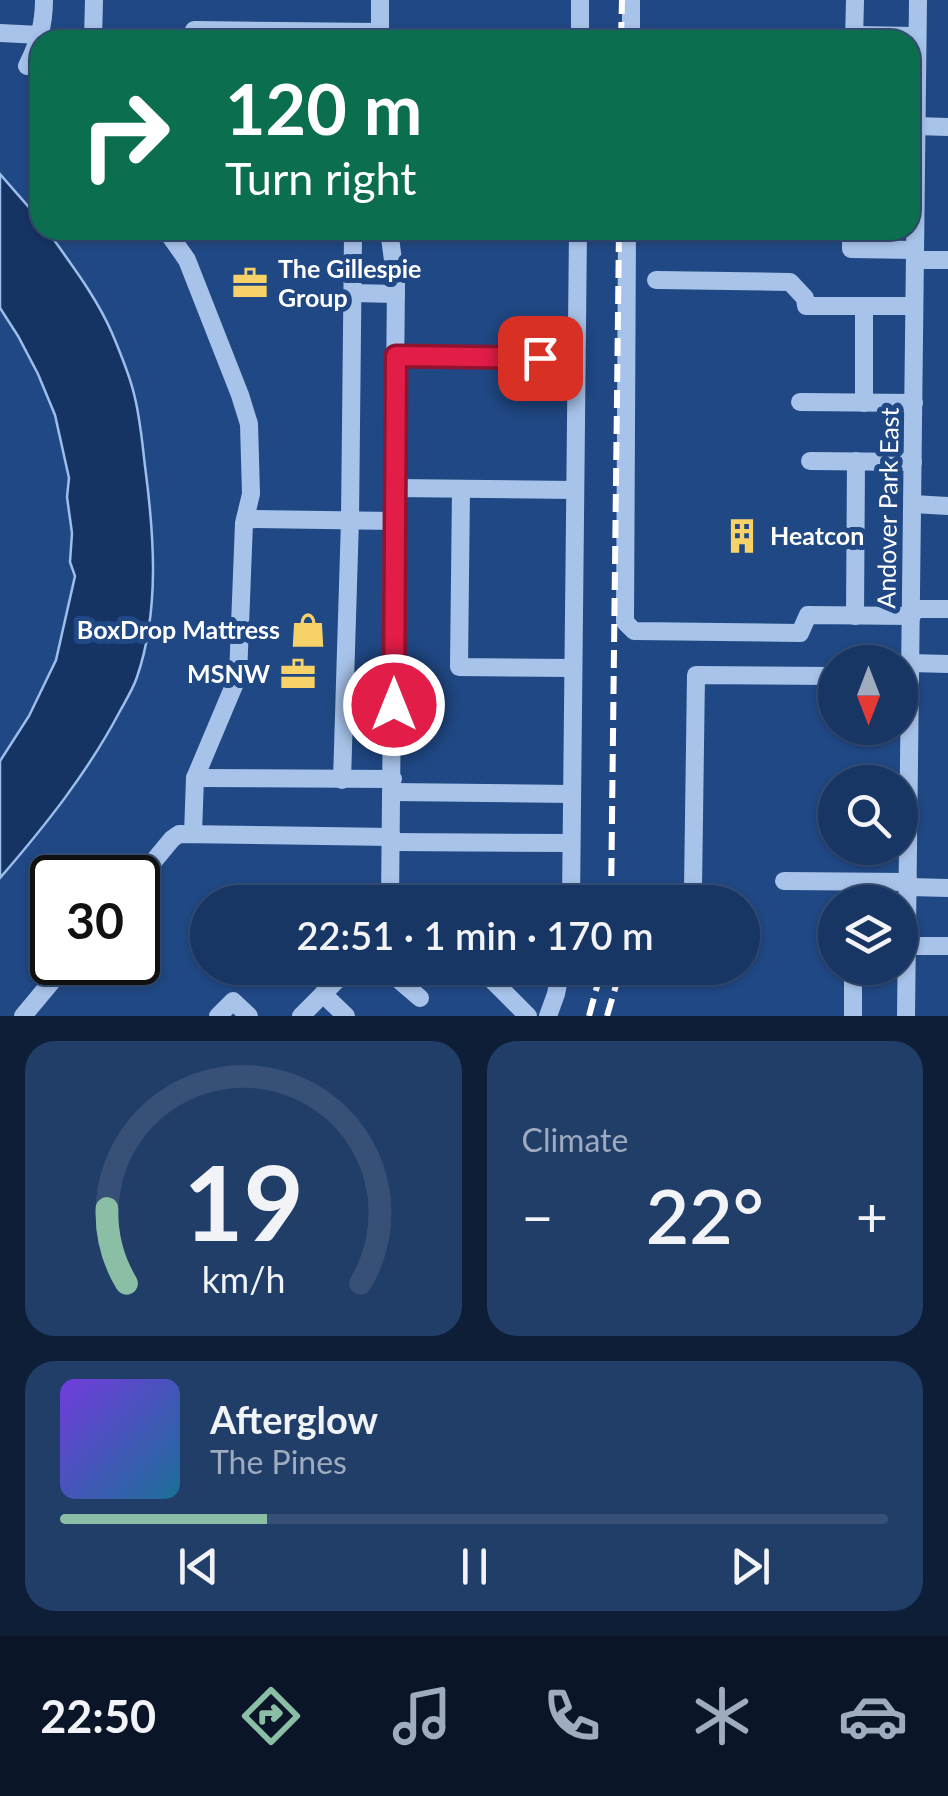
<!DOCTYPE html>
<html lang="en">
<head>
<meta charset="utf-8">
<style>
  :root { --surface:#183663; --page:#213e69; --text:#f1f3f6; --muted:#9fabbe; --line:#365078; --accent:#8abfa5 }
  body { margin:0; font-family:Lato,sans-serif; background:var(--page); color:var(--text); height:100vh; display:flex; flex-direction:column; font-size:38px; white-space:nowrap }
  * { box-sizing:border-box; margin:0 }
  p { font-size:32px; color:var(--muted) }
  .icon { flex:none; width:55px; height:55px; fill:none; stroke:currentColor; stroke-width:2; stroke-linecap:round; stroke-linejoin:round }
  .map { position:relative; height:1016px; overflow:hidden }
  .details { display:flex; flex-direction:column; gap:25px; padding:25px; background:#0d1e36; flex:1 }
  .details>* { flex:none }
  .hud { position:absolute; left:30px; top:30px; width:890px; height:210px; border-radius:30px; box-shadow:0 2px 8px #0004,0 0 0 2px var(--line); background:#0b6e4f; color:#fff; overflow:hidden }
  .needle { width:65px; rotate:180deg }
  .buttons { position:absolute; left:818px; top:645px; display:grid; gap:20px }
  .buttons a { display:grid; place-items:center; width:100px; height:100px; border-radius:50%; background:var(--surface); box-shadow:0 2px 8px #0004,0 0 0 2px var(--line); font-size:50px }
  .speed { position:absolute; left:30px; top:855px; display:flex; gap:20px; font-size:50px; font-weight:700; text-align:center }
  .speed>* { display:grid; place-content:center; width:130px; height:130px; border-radius:50%; background:var(--surface); box-shadow:0 2px 8px #0004,0 0 0 2px var(--line); line-height:1 }
  .speed .limit { border:5px solid #111; border-radius:15px; background:#fff; color:#111 }
  .pin { position:absolute; display:grid; place-items:center; width:85px; height:85px; color:#fff; margin:-42px; border-radius:20px; box-shadow:0 5px 15px #0006 }
  .me { position:absolute; width:110px; margin:-55px; rotate:0deg; stroke-linejoin:round; filter:drop-shadow(0 0 8px #0008) }
  .turn { display:flex; align-items:center; gap:35px; height:210px; padding:0 30px; font-size:45px }
  .turn .icon { width:130px; height:130px; stroke-width:2.5 }
  .turn b { display:block; font-size:70px; line-height:85px }
  .big { font-size:75px; font-weight:600; line-height:1.1 }
  .details .card { flex:1; display:flex; flex-direction:column; justify-content:center; gap:15px; min-width:0; padding:0 35px; border-radius:30px; background:var(--page) }
  .details .dial { align-items:center; gap:0 }
  .dial svg { height:260px; overflow:visible; fill:none; stroke:var(--line); stroke-width:7; stroke-linecap:round; text-anchor:middle }
  .dial text { fill:var(--text); stroke:none }
  .song { display:flex; align-items:center; gap:30px }
  .cover { width:120px; height:120px; border-radius:15px; background:linear-gradient(135deg,hsl(260 70% 55%),hsl(200 70% 35%)) }
  .played { height:10px; border-radius:5px; background:linear-gradient(90deg,var(--accent) 25%,var(--line) 25%) }
  .keys { display:flex; justify-content:space-around; direction:ltr }
  .heat { display:flex; justify-content:space-between; align-items:center; font-size:55px; direction:ltr }
  .details .tiles { flex:1; display:grid; gap:25px; grid-template-columns:1fr 1fr }
  .card:last-child { grid-column:span 2 }
  .trip { position:absolute; left:190px; top:885px; width:570px; height:100px; border-radius:50px; background:var(--surface); box-shadow:0 2px 8px #0004,0 0 0 2px var(--line); font-weight:600; line-height:100px; text-align:center }
  .tab-bar { display:flex; height:160px; justify-content:space-around; align-items:center; background:#0a1628; color:var(--muted) }
  .tab-bar .icon { width:70px; height:70px }
  .tab-bar .current { color:var(--accent) }
  .tab-bar b { font-size:45px; color:var(--text) }
  .map>svg:first-child { display:block }
</style>
</head>
<body>
<div class="map">
<svg width="948" height="1016" viewBox="0 0 948 1016">
  <rect width="100%" height="100%" fill="#204884"/>
  <path fill="#163463" stroke="#9bbeeb" stroke-width="2.5" d="M0 174 40 220V230H47C70 263 96 296 112 333 120 352 128 371 133 390 140 415 142 441 145 466 154 534 160 610 137 677 133 689 126 700 120 711 88 772 45 826 0 878V761L29 716 56 660 75 576 70 562 72 533 67 497 69 478 55 415 38 374 18 336 0 308Z"/>
  <g fill="none" stroke-linecap="round" stroke-linejoin="round">
    <g stroke="#a7c3e9" stroke-width="18">
      <path d="M0 33 40 35"/>
      <path d="M855 35 917 36"/>
      <path d="M380 39V0"/>
      <path d="M93 40 94 0"/>
      <path d="M194 40V30L380 32"/>
      <path d="M580 40V0"/>
      <path d="M631 40V0"/>
      <path d="M854 40 855 0"/>
      <path d="M27 66C38 44 44 25 44 0"/>
      <path d="M916 126 948 127"/>
      <path d="M166 230 187 260 240 395 249 424 251 494 244 523 238 676 195 778 193 834"/>
      <path d="M220 230 350 232 353 236 350 520 342 780"/>
      <path d="M389 230 396 283 390 902"/>
      <path d="M627 230 625 622 634 631 800 633 808 615 912 616"/>
      <path d="M851 230V249L915 250"/>
      <path d="M915 260H948"/>
      <path d="M656 280 790 282 805 298 806 306H864"/>
      <path d="M353 293 396 294"/>
      <path d="M396 356 576 358"/>
      <path d="M800 402 914 403"/>
      <path d="M864 403V306H914"/>
      <path d="M810 461 913 462"/>
      <path d="M395 488 575 490"/>
      <path d="M461 489 459 667 573 668"/>
      <path d="M913 504 948 506"/>
      <path d="M245 519 394 521"/>
      <path d="M912 609H948"/>
      <path d="M855 616 856 461"/>
      <path d="M911 663 948 664"/>
      <path d="M195 778 393 779"/>
      <path d="M392 792 572 794"/>
      <path d="M392 842 571 843"/>
      <path d="M138 880 172 839 179 834 392 837"/>
      <path d="M784 881 909 882"/>
      <path d="M909 887 948 888"/>
      <path d="M693 889 696 675 835 676"/>
      <path d="M571 902 578 230"/>
      <path d="M900 946H948"/>
      <path d="M385 968 420 998"/>
      <path d="M482 970 528 1016"/>
      <path d="M323 994 346 1016"/>
      <path d="M23 1016 68 962"/>
      <path d="M218 1016 233 1001 249 1016"/>
      <path d="M301 1016 349 968"/>
      <path d="M548 1016 556 994 561 968"/>
      <path d="M853 1016V968"/>
      <path d="M906 1016 918 0"/>
    </g>
    <g stroke="#fff" stroke-width="6" stroke-dasharray="18 8" stroke-linecap="butt">
      <path d="M621 40 622 0"/>
      <path d="M611 902 619 230"/>
      <path d="M589 1016 602 968"/>
      <path d="M607 1016 621 968"/>
    </g>
  </g>
  <g fill="none" stroke-linecap="round" stroke-linejoin="round">
    <defs>
      <path id="route" d="M394 705 396 356 540 358"/>
    </defs>
    <use href="#route" stroke="#92132f" stroke-width="25"/>
    <use href="#route" stroke="#e11d48" stroke-width="18"/>
  </g>
  <defs>
    <symbol id="office-bare" viewBox="-9 -9 18 18"><path d="M-6-3h4V-5.5h4V-3h4V5H-6ZM-1-4.5V-3h2v-1.5ZM-6 0V1H6V0Z" fill="#f7d268" stroke="#204884" stroke-width="2.5" paint-order="stroke"/></symbol>
    <symbol id="building-bare" viewBox="-9 -9 18 18"><path d="M-4-6H4V6H1V3H-1V6H-4ZM-2.5-4.3h1.7v1.8h-1.7ZM.8-4.3h1.7v1.8H.8ZM-2.5-1h1.7V.8h-1.7ZM.8-1h1.7V.8H.8Z" fill="#f7d268" stroke="#204884" stroke-width="2.5" paint-order="stroke"/></symbol>
    <symbol id="shop-bare" viewBox="-9 -9 18 18"><path d="M-5-2.5h2.3a2.7 3.5 0 0 1 5.4 0H5L5.5 6h-11ZM-1.5-2.5h3a1.5 2.3 0 0 0-3 0Z" fill="#f7d268" stroke="#204884" stroke-width="2.5" paint-order="stroke"/></symbol>
  </defs>
  <g fill-rule="evenodd">
    <use href="#office-bare" x="225" y="258" width="50" height="50"/>
    <use href="#building-bare" x="717" y="511" width="50" height="50"/>
    <use href="#shop-bare" x="283" y="605" width="50" height="50"/>
    <use href="#office-bare" x="273" y="649" width="50" height="50"/>
  </g>
  <g text-anchor="middle" stroke-width="10" stroke-linejoin="round" paint-order="stroke">
    <g font-size="25" font-weight="bold" fill="#fff" stroke="#204884" text-anchor="start">
      <text x="278" y="278">The Gillespie<tspan x="278" dy="29">Group</tspan></text>
      <text x="770" y="545">Heatcon</text>
      <text x="280" y="639" text-anchor="end">BoxDrop Mattress</text>
      <text x="270" y="683" text-anchor="end">MSNW</text>
    </g>
    <g font-size="25" fill="#fff" stroke="#204884">
      <text transform="translate(888 508) rotate(-89)" y="9">Andover Park East</text>
    </g>
  </g>
</svg>
<div class="buttons">
<a><svg class="needle" viewBox="-14 -14 28 28"><path d="M0-13l5 13h-10z" fill="#e53935"/><path d="M0 13l5-13h-10z" fill="#9fabbe"/></svg></a>
<a><svg class="icon" aria-label="search" viewBox="0 0 24 24"><circle cx="10" cy="10" r="6"/><path d="M15 15l6 6"/></svg></a>
<a><svg class="icon" aria-label="layers" viewBox="0 0 24 24"><path d="M12 4l9 5-9 5-9-5zM3 14l9 5 9-5"/></svg></a>
</div>
<div class="speed"><div class="limit">30</div></div>
<div class="pin" style="left:540px;top:358px;background:#d93025"><svg class="icon" aria-label="arrive" viewBox="0 0 24 24"><path d="M6 21V4h12l-3 4 3 4H6"/></svg></div>
<svg class="me" style="left:394px;top:705px" viewBox="-20 -20 40 40"><circle r="17" fill="#e11d48" stroke="#fff" stroke-width="3"/><path d="M0-11L8 9 0 5-8 9z" fill="#fff"/></svg>
<div class="trip">22:51 · 1 min · 170 m</div>
<div class="hud">
<div class="turn"><svg class="icon" aria-label="right" viewBox="0 0 24 24"><path d="M7 20v-9h11M14 6l5 5-5 5"/></svg><div><b>120 m</b>Turn right</div></div>
</div>
</div>
<section class="details">
<div class="tiles">
<div class="card dial"><svg viewBox="0 0 100 80">
<path d="M14 69A42 42 0 1 1 86 69"/>
<path d="M14 69A42 42 0 0 1 8 46" stroke="#8abfa5"/>
<text x="50" y="56" font-size="32" font-weight="700">19</text>
<text x="50" y="72" font-size="11">km/h</text>
</svg></div>
<div class="card"><p>Climate</p>
<div class="heat"><a>−</a><b class="big">22°</b><a>+</a></div>
</div>
<div class="card">
<div class="song"><i class="cover"></i><div><b>Afterglow</b><p>The Pines</p></div></div>
<div class="played"></div>
<div class="keys"><svg class="icon" aria-label="previous" viewBox="0 0 24 24"><path d="M18 5L8 12l10 7zM5 5v14"/></svg><svg class="icon" aria-label="pause" viewBox="0 0 24 24"><path d="M8 5v14M16 5v14"/></svg><svg class="icon" aria-label="next" viewBox="0 0 24 24"><path d="M6 5l10 7-10 7zM19 5v14"/></svg></div>
</div>
</div>
</section>
<nav class="tab-bar">
<b>22:50</b>
<svg class="icon current" aria-label="directions" viewBox="0 0 24 24"><path d="M12 3l9 9-9 9-9-9zM9 14v-3h6M13 9l2 2-2 2"/></svg>
<svg class="icon" aria-label="music" viewBox="0 0 24 24"><path d="M9 18V5l10-2v13"/><circle cx="6" cy="18" r="3"/><circle cx="16" cy="16" r="3"/></svg>
<svg class="icon" aria-label="phone" viewBox="0 0 24 24"><path d="M5 4h4l2 5-3 2q2 4 5 5l2-3 5 2v4C11 20 4 13 5 4z"/></svg>
<svg class="icon" aria-label="climate" viewBox="0 0 24 24"><path d="M12 3v18M4 7l16 10M4 17L20 7"/></svg>
<svg class="icon" aria-label="car" viewBox="0 0 24 24"><path d="M5 17H2v-5l4-1 3-4h7l3 4 3 1v5h-3M9 17h6M6 11h13"/><circle cx="7" cy="17" r="2"/><circle cx="17" cy="17" r="2"/></svg>
</nav>
</body>
</html>
